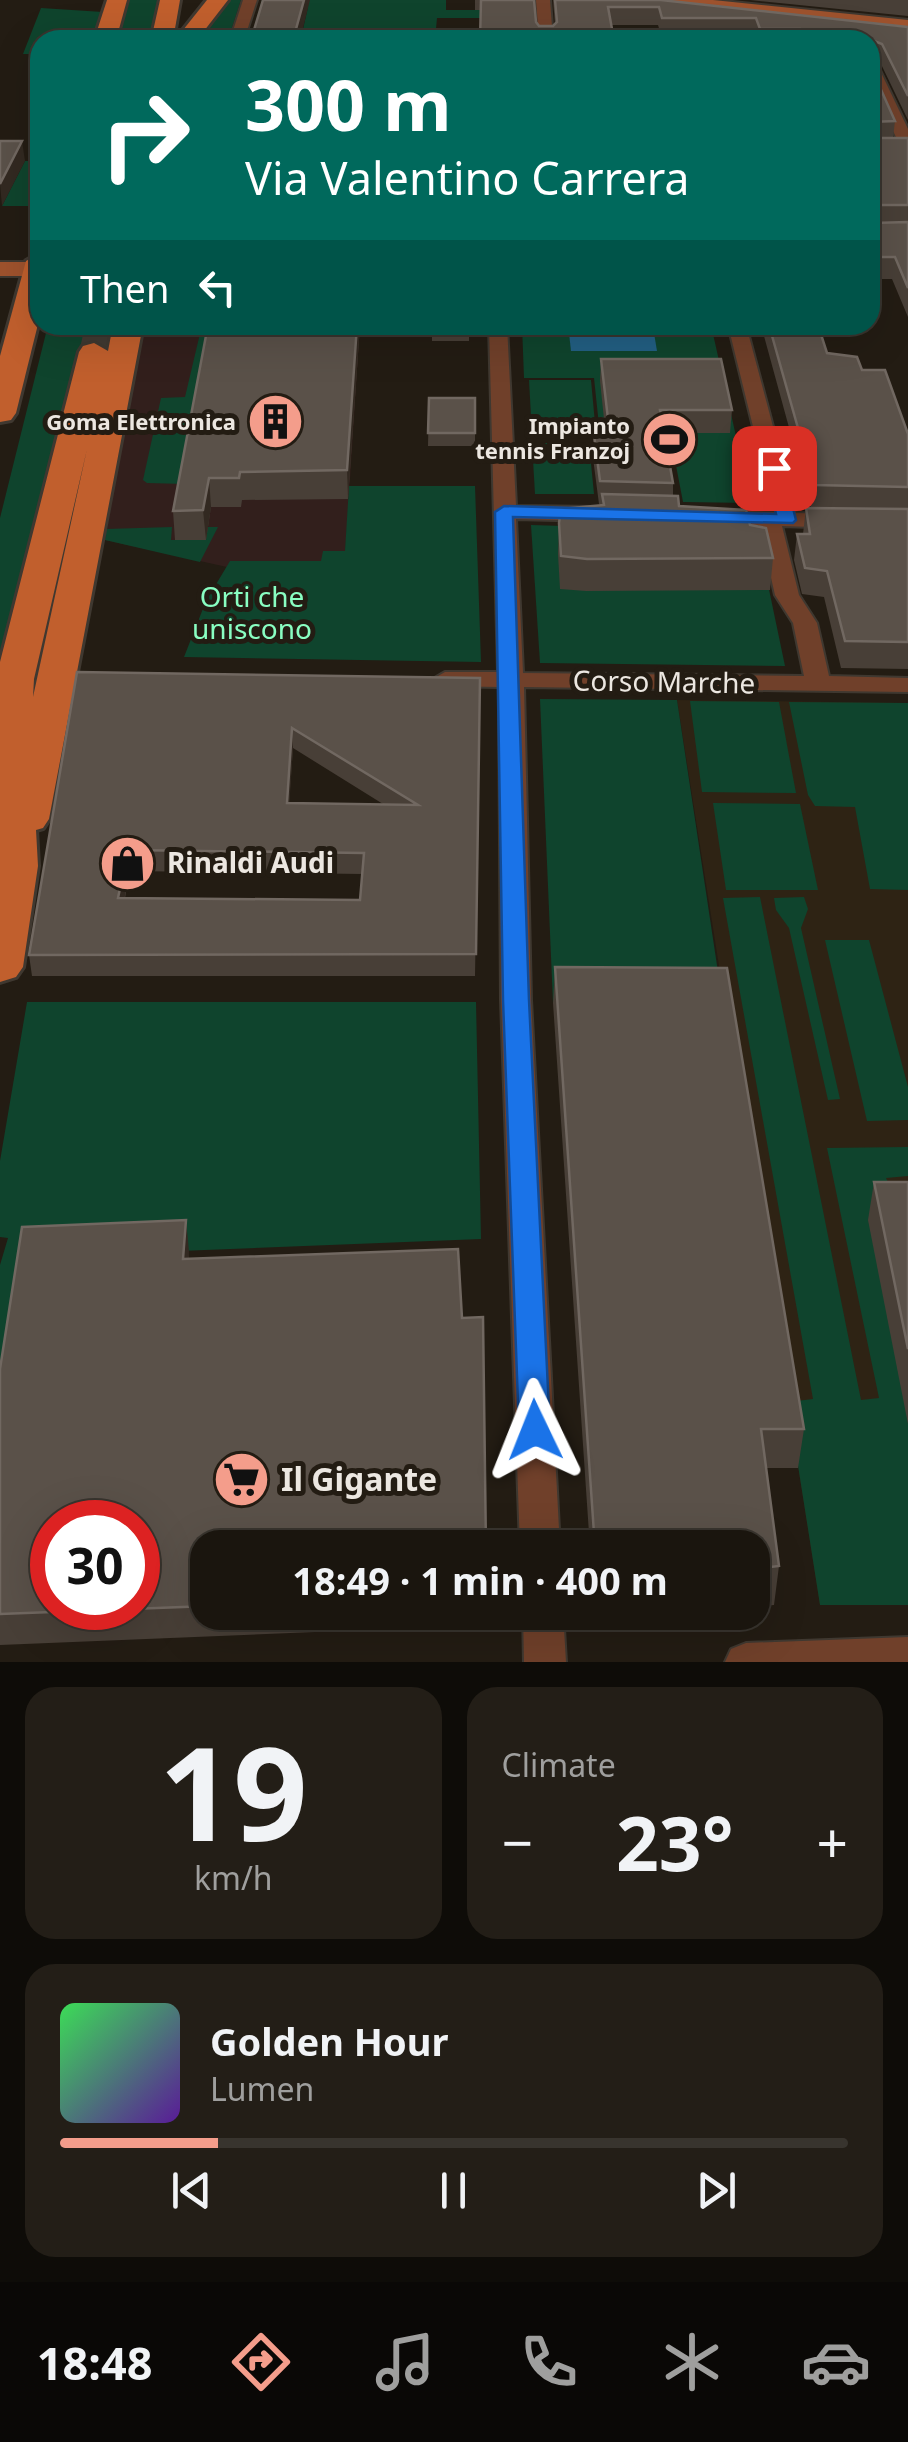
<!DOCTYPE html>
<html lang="en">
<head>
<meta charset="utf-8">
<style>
  :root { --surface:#1a150e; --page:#231e17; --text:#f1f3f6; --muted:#9f9f9e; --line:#38342e; --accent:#f49d8b }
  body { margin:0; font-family:"Noto Sans",sans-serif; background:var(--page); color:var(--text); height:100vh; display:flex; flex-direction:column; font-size:38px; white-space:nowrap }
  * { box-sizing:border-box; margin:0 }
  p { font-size:32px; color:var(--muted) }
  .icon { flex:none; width:55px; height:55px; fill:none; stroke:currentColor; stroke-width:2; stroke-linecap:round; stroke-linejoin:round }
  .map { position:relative; height:1662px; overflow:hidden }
  .drawer { display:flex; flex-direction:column; gap:25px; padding:25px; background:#0e0c08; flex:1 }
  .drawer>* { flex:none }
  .top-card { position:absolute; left:30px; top:30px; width:850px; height:305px; border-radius:30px; box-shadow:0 10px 40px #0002,0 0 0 2px var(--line); background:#00695c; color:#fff; overflow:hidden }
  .speed { position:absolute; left:30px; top:1500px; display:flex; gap:20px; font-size:50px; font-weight:700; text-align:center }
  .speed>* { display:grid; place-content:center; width:130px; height:130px; border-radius:50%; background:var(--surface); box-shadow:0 10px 40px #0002,0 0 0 2px var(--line); line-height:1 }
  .speed .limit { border:15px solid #d22; background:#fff; color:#111 }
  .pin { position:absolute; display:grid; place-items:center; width:85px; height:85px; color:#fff; margin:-42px; border-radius:20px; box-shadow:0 5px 15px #0006 }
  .me { position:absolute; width:110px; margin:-55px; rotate:358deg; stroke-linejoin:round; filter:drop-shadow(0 0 8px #0008) }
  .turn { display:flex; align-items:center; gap:35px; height:210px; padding:0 50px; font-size:45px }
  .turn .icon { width:130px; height:130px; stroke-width:2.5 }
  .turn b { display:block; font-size:70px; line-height:85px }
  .then { display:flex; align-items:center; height:95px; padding:0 50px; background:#0003; gap:20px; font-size:38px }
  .big { font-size:75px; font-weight:700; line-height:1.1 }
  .drawer .tile { flex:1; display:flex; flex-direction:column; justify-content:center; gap:15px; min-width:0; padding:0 35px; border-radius:30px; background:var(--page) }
  .drawer .dial { align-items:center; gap:0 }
  .dial b { font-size:130px; line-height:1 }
  .song { display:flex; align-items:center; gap:30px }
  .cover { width:120px; height:120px; border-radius:15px; background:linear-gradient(135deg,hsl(130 70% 55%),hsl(270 70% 35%)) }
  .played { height:10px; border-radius:5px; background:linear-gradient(90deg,var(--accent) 20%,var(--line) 20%) }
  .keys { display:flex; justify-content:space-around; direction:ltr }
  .heat { display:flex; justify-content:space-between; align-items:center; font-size:55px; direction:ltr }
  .drawer .tiles { flex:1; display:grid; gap:25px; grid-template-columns:1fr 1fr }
  .tile:last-child { grid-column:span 2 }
  .trip { position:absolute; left:190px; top:1530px; width:580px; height:100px; border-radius:30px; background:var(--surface); box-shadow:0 10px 40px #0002,0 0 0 2px var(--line); font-weight:700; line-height:100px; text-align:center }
  .tab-bar { display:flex; height:160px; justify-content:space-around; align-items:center; background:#0a0806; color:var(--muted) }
  .tab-bar .icon { width:70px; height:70px }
  .tab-bar .selected { color:var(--accent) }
  .tab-bar b { font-size:45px; color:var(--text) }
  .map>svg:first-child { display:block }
</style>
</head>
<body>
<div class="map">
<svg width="908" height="1662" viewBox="0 0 908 1662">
  <rect width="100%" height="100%" fill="#231c13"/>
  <path fill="#2e2314" d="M677 700 908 703V1605H820Z"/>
  <path fill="#321f1c" d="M142 325H360L344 572 227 567 105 540Z"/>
  <g fill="#0f442d">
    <path d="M127 0H162L152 40H116Z"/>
    <path d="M225 0H241L228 40H198Z"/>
    <path d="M262 0H446V10H525V18H437L435 40H300L302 33 312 32 303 29 308 7 254 28Z"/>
    <path d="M41 8 103 12 94 40H40V54H23Z"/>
    <path d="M25 161H40L39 206H2Z"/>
    <path d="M48 325H120L40 674 32 672 108 352H78L15 596 0 680V518Z"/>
    <path d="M202 325H215L185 484 147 483 143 480 161 398 185 397Z"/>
    <path d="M522 325H711L751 503 683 502 674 455 602 454 594 378H524Z"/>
    <path d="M529 380H591L596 434H532Z"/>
    <path d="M532 443H589L594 494H535Z"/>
    <path d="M349 486H475L481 662 184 657 206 601 230 561H321L323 551H345Z"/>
    <path d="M531 525 757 532 785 666 540 663Z"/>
    <path d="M172 527 171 540H205L208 527H218L200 562 105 540 106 529Z"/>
    <path d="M540 699 677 700 723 1005 553 1003Z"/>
    <path d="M690 701 779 702 796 793 702 792Z"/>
    <path d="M789 702 908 703V890L870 889 855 807 815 806 808 795Z"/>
    <path d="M713 803 800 804 818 890H726Z"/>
    <path d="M760 897 861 1400 879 1398 827 1148 908 1147V1176L886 1178 898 1203 908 1424V1605H820L788 1402 813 1399 723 898Z"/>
    <path d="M804 897 808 909 801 928 840 1099 828 1100 789 928 776 910 774 898Z"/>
    <path d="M825 940H869L908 1087V1120L867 1121Z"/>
    <path d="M27 1002H476L481 1239 27 1257 0 1437V1265L8 1238 0 1237V1161Z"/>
  </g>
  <path fill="#225f83" d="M569 333H654L657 351H571Z"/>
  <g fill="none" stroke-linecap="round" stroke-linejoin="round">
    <path stroke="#413a32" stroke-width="29" stroke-dasharray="29 15" stroke-linecap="butt" d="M94 352 100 325"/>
    <defs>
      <g id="street">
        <path d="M243 0H257L244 40H230Z"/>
        <path d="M536 0H550L553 40H539Z"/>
        <path d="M870 60 877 64 908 129V151L900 146 870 80Z"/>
        <path d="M489 325H507L516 506 597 507 608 514 597 521 516 519 523 673 804 676 793 623 775 595 759 525 710 524 699 517 710 510 774 512 728 325H746L796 513 908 516V530L782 526 799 595 817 623 829 676 908 678V692L524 687 531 1000 560 1548H520L501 1000 499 687 445 686 433 679 445 672H498Z"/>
        <path d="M523 1612H563L566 1662H524Z"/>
        <path d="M908 1637V1662H725L731 1649 746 1643Z"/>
      </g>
      <g id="secondary">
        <path d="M653 0H713L908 20V32L662 5Z"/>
        <rect x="0" y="262" width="40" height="14"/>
      </g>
      <g id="primary">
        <path d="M107 0H127L116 40H94Z"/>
        <path d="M160 0H180L173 40H151Z"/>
        <path d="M207 0H228L197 40H175Z"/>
        <path d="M40 253V316L16 413 11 420 0 422V356L26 261Z"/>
        <path d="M113 325H143L49 819 43 828 36 830 38 866 23 967 16 977 0 982V662L79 352 83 346 94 343 108 351ZM87 449 33 697 34 679Z"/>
      </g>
    </defs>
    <use href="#street" stroke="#3f3830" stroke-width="4"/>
    <use href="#secondary" stroke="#3f3830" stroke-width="4"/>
    <use href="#primary" stroke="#3f3830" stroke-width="6"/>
    <use href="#street" fill="#70402a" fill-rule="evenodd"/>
    <use href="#secondary" fill="#9e522d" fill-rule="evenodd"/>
    <use href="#primary" fill="#c15f2d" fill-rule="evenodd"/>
  </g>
  <g fill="#483f37" fill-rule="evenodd">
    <path d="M475 0H534L536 22 539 26H553L555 24 553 0H661L908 27V120L880 62 870 59V40H756L755 36 661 35 658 25H611L614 40H480V10H475Z"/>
    <path d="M750 0H908V16Z"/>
    <path d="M870 65 895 121 893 138H908V317L892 279H870Z"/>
    <path d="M360 325 348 499 242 500 241 507H211L206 540H175L173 511Z"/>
    <path d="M419 325H469V341H432V330H419Z"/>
    <path d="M761 325H818L827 353 862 370 908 434V669L841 668 824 597 802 594 794 560 797 534H803L806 508H811Z"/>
    <path d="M601 359 732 410 730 433H665L673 483V496L679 506 750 525 773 558 770 590 586 591 560 589 558 554 559 523 602 506 599 504 593 458 594 435H601L602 419H604L600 381Z"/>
    <path d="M429 398H475V446H428Z"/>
    <path d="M77 672 480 678 475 976H32L29 955ZM293 748 383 804 289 803ZM130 871 362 874 360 900 125 898Z"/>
    <path d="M555 967 804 1429 798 1468H766L779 1566 774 1605 752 1607V1548H590L553 1003Z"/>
    <path d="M874 1182H908V1424L868 1220Z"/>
    <path d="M186 1220 208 1548V1612H486V1625L0 1645V1369Z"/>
    <path d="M595 1612H689L595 1620Z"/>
  </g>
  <g fill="#322921">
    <path d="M304 0H310L300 40H293Z"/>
    <path d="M22 141 25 161 2 206 0 184Z"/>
    <path d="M357 325H360L348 499 347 470Z"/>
    <path d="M209 478 211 507 206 540 203 510Z"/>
    <path d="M292 728 293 748 288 824 287 803Z"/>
    <path d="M128 850 130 871 120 920 118 898Z"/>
    <path d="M186 1220 189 1251 187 1289 183 1259Z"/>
  </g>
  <g fill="#5a5149" stroke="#716861" stroke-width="2.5" fill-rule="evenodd">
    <path d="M263 0H304L293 40H251Z"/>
    <path d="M481 0H534L536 22 539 26H553L557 22 555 0H661L908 27V96L882 44 869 39 805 40 800 29H760L756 18H662L659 7H608L614 40H571L570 34H524V40H480Z"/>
    <path d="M870 65 895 121 870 122Z"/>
    <path d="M870 136 872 138H908V205H872L870 214Z"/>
    <path d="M0 141H22L0 184Z"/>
    <path d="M870 220 873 223 908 222V288L895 257H870Z"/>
    <path d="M208 325H357L347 470 240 472 239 478H209L203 510 173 511Z"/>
    <path d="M769 325H818L827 353 857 357 862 370H885L908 434V487L814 485Z"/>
    <path d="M601 359H721L732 410H660L673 483 600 481 594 435H603L602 419H608Z"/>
    <path d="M429 398H475V433H428Z"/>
    <path d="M602 494 678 496 679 506 746 510 750 525 766 528 773 558 587 559 561 556 559 523 561 509 604 505Z"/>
    <path d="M806 508 908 509V642L845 641 827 571 805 568 797 534H810Z"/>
    <path d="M77 672 480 678 476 954 29 955ZM292 728 418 805 287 803ZM128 850 364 853 360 900 118 898Z"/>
    <path d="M555 967 727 968 804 1429H761L779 1566 752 1569V1548H595Z"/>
    <path d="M874 1182H908V1349Z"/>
    <path d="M186 1220 183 1259 458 1249 462 1318 483 1317 486 1548H208V1606L0 1614V1369L22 1227ZM52 1522H138V1608H52Z"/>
  </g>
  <path fill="#1a73e8" stroke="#114b97" stroke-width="2.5" d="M774 463 783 468 796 520 793 523 513 517 529 1000 550 1430 546 1438 535 1442 524 1438 519 1430 503 1000 495 512 504 506 776 514 765 468Z"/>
  <defs>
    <symbol id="building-disc" viewBox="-11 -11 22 22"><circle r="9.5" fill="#f49d8b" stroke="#231c13"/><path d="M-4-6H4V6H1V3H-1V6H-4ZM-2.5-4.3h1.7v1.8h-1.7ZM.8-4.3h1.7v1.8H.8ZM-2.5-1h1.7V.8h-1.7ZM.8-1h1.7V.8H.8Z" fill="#111"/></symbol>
    <symbol id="stadium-disc" viewBox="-11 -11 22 22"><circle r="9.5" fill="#f49d8b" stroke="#231c13"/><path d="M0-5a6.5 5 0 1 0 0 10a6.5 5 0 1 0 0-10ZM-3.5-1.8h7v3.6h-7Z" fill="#111"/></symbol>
    <symbol id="shop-disc" viewBox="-11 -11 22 22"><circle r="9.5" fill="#f49d8b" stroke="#231c13"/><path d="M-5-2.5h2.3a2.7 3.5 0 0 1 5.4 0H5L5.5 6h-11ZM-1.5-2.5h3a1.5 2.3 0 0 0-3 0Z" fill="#111"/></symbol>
    <symbol id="supermarket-disc" viewBox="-11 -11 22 22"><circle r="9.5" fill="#f49d8b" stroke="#231c13"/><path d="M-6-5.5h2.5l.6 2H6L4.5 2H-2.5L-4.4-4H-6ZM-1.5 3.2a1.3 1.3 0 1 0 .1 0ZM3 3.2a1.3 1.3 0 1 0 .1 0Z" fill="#111"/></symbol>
  </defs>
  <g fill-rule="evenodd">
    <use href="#building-disc" x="244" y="390" width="63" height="63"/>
    <use href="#stadium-disc" x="638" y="408" width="63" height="63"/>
    <use href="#shop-disc" x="96" y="832" width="63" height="63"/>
    <use href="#supermarket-disc" x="210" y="1448" width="63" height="63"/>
  </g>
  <g text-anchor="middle" stroke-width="10" stroke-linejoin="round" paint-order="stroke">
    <g font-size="22" font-weight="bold" fill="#ece7e1" stroke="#231c13" text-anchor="end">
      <text x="236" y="430">Goma Elettronica</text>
      <text x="630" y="434">Impianto<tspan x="630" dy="25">tennis Franzoj</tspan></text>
    </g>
    <g font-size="28" fill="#89fec2" stroke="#231c13">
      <text x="252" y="607">Orti che<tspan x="252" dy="32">uniscono</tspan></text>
    </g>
    <g font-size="28" fill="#ece7e1" stroke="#231c13">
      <text transform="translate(664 682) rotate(1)" y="10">Corso Marche</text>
    </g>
    <g font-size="28" font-weight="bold" fill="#ece7e1" stroke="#231c13" text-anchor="start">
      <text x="167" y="873">Rinaldi Audi</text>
    </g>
    <g font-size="32" font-weight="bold" fill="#ece7e1" stroke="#231c13" text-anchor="start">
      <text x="281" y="1491">Il Gigante</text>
    </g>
  </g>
</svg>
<div class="speed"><div class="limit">30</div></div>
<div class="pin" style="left:774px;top:468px;background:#d93025"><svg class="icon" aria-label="arrive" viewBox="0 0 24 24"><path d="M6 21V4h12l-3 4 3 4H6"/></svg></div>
<svg class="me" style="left:535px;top:1430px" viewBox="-20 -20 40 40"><path d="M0-17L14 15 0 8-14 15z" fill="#1a73e8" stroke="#fff" stroke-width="4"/></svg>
<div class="trip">18:49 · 1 min · 400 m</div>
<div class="top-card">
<div class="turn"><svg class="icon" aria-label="right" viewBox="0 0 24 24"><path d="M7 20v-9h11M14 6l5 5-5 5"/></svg><div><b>300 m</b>Via Valentino Carrera</div></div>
<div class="then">Then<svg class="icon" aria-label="left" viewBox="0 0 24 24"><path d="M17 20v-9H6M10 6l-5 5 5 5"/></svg></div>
</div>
</div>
<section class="drawer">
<div class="tiles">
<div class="tile dial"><b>19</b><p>km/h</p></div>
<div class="tile"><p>Climate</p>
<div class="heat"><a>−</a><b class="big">23°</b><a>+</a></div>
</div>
<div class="tile">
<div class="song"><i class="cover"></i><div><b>Golden Hour</b><p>Lumen</p></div></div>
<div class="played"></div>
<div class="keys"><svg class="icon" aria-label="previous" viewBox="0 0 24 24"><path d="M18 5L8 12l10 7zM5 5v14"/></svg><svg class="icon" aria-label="pause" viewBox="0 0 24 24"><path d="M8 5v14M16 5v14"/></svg><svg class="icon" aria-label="next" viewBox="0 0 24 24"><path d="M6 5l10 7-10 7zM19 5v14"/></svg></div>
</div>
</div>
</section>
<nav class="tab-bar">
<b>18:48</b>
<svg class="icon selected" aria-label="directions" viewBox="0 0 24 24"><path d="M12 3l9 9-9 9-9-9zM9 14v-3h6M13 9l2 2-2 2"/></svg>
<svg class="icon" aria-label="music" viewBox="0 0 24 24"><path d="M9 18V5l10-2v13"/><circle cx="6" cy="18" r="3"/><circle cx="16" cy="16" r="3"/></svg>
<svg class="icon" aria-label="phone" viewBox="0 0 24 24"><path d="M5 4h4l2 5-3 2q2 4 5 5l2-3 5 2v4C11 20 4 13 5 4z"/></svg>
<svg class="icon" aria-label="climate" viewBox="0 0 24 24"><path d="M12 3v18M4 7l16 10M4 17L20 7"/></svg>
<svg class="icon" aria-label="car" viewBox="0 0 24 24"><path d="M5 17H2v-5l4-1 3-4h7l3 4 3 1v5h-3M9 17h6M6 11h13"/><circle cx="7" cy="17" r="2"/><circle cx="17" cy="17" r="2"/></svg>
</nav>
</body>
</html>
